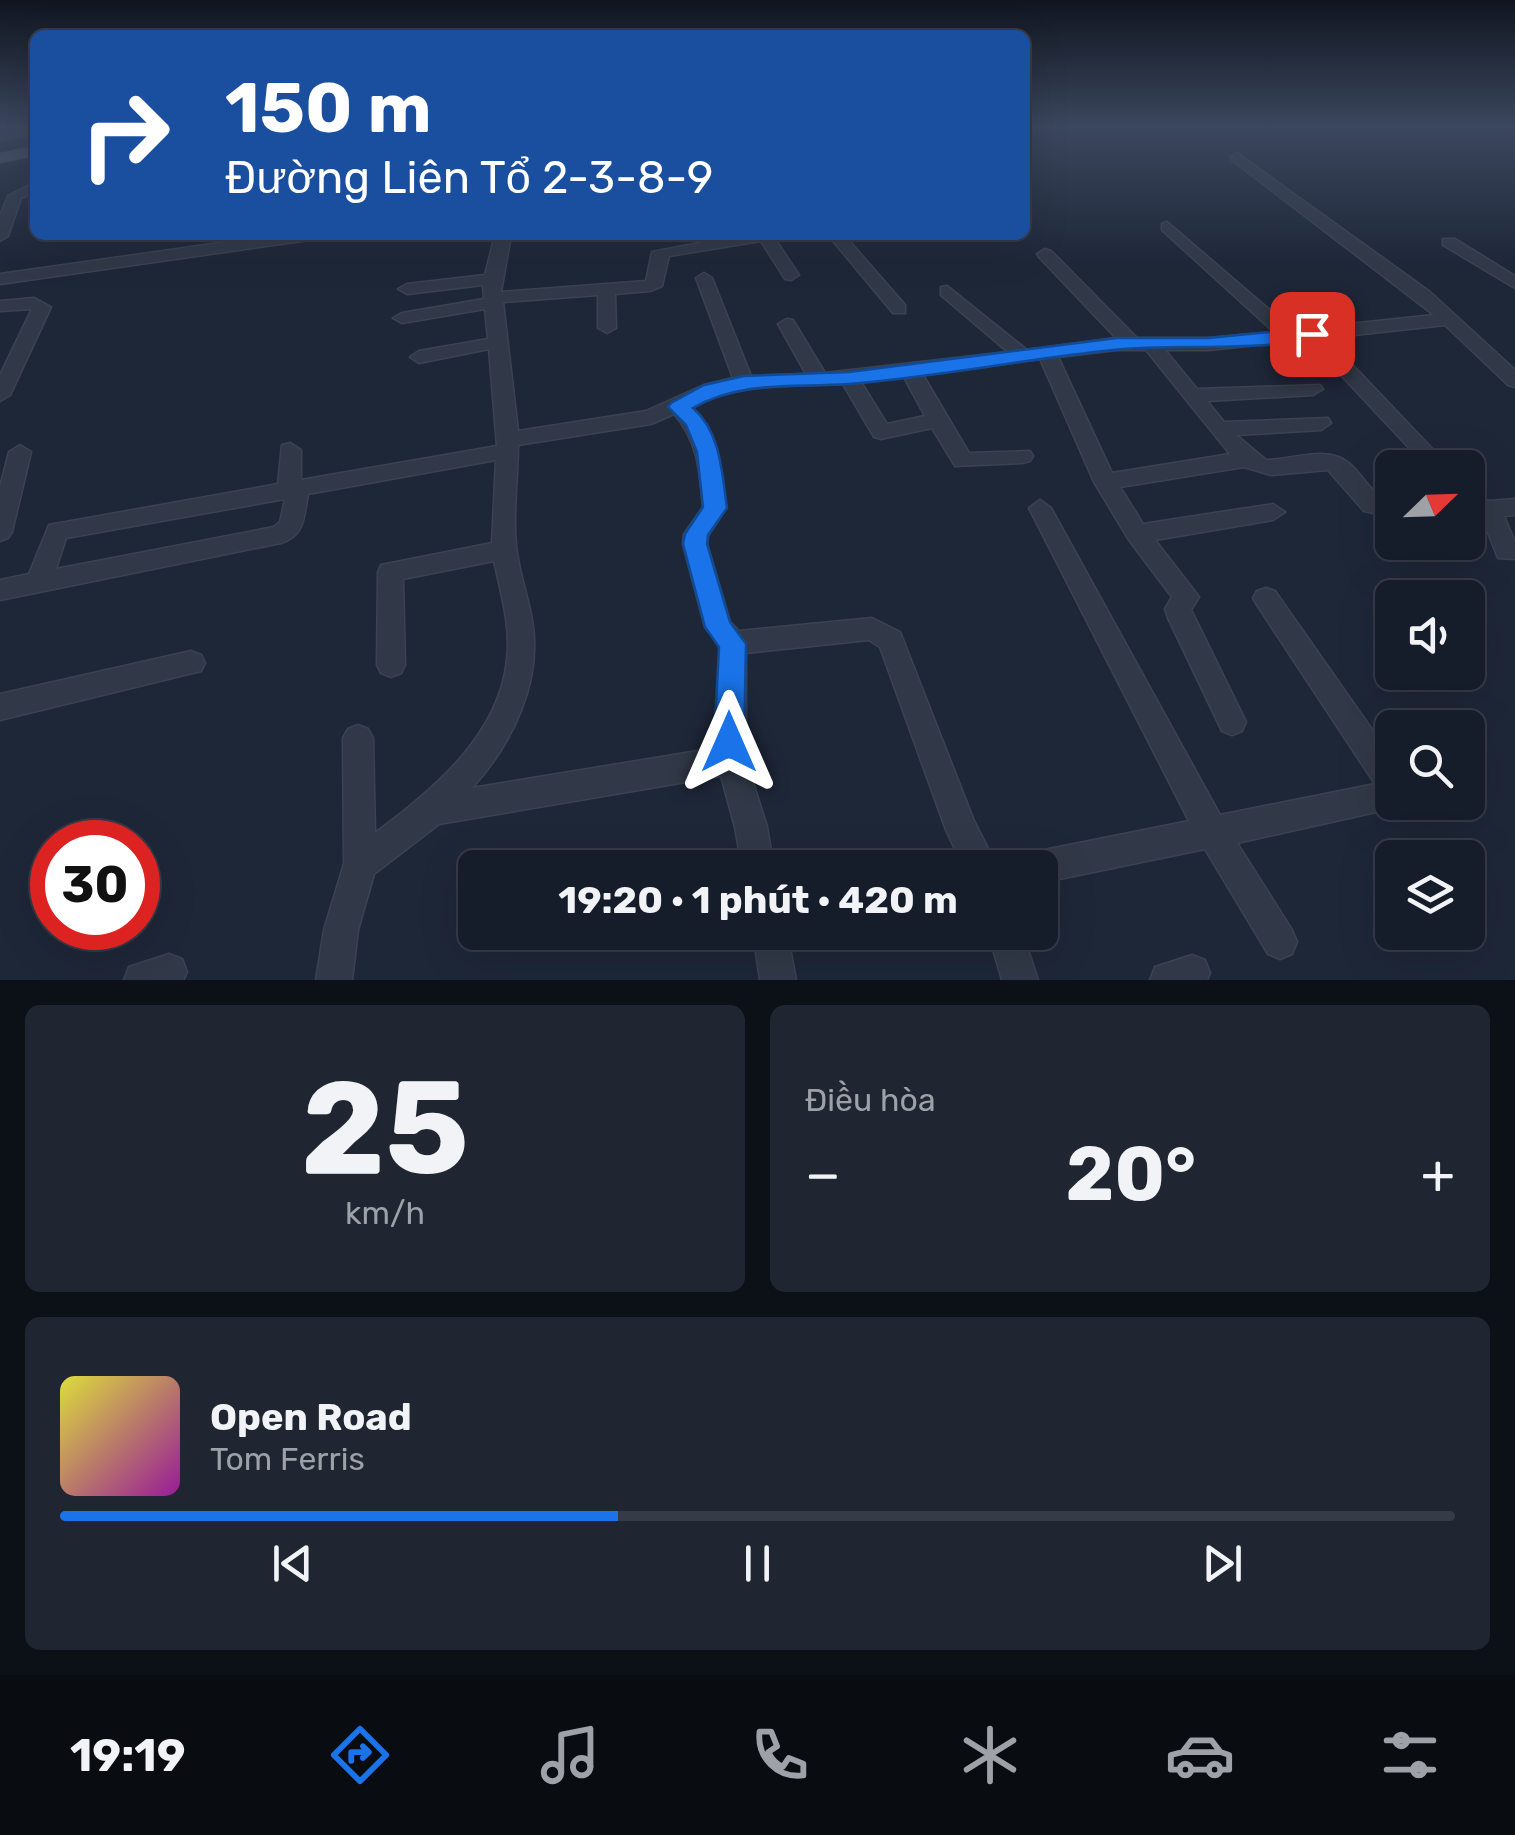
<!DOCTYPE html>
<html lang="vi">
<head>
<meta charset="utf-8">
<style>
  :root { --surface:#161d2a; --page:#1f2632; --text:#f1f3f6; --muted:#9ea2a8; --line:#353b47; --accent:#1a73e8 }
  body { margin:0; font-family:Rubik,sans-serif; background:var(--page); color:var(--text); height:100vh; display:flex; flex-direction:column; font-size:38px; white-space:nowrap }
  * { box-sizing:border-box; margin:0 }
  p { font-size:32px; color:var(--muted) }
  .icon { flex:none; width:55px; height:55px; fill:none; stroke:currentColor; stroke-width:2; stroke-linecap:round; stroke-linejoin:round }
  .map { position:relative; height:980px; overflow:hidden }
  .drawer { display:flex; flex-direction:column; gap:25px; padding:25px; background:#0c1017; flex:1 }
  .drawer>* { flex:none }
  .hud { position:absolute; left:30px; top:30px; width:1000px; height:210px; border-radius:15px; box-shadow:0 10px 40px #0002,0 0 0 2px var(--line); background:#1a4fa0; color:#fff; overflow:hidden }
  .needle { width:65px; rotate:67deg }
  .controls { position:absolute; left:1375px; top:450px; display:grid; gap:20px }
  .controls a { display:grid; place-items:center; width:110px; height:110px; border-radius:15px; background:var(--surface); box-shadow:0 10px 40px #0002,0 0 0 2px var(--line); font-size:50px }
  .speed { position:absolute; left:30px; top:820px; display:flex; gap:20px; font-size:50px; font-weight:700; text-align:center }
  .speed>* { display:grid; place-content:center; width:130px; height:130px; border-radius:50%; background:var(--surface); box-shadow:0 10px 40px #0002,0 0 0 2px var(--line); line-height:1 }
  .speed .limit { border:15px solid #d22; background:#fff; color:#111 }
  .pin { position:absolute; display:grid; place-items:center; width:85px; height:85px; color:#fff; margin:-42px; border-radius:20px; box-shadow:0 5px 15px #0006 }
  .me { position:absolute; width:110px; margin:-55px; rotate:0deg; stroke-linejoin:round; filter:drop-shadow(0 0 8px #0008) }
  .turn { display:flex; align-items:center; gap:35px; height:210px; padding:0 30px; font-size:45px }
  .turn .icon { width:130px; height:130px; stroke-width:2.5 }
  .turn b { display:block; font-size:70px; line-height:85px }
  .big { font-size:75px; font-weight:700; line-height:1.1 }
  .drawer .card { flex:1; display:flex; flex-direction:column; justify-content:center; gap:15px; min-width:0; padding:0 35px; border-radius:15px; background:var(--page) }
  .drawer .dial { align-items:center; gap:0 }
  .dial b { font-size:130px; line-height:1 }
  .song { display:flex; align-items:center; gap:30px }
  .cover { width:120px; height:120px; border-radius:15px; background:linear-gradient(135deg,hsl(60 70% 55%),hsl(300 70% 35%)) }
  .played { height:10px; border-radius:5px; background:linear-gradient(90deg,var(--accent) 40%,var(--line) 40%) }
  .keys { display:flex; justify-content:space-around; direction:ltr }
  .heat { display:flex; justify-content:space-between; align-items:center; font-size:55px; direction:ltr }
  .drawer .tiles { flex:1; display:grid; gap:25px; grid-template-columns:1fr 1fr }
  .card:last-child { grid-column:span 2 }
  .trip { position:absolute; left:458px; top:850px; width:600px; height:100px; border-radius:15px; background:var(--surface); box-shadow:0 10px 40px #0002,0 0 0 2px var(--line); font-weight:700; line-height:100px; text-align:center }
  .tabs { display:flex; height:160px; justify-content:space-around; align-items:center; background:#090c11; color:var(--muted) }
  .tabs .icon { width:70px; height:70px }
  .tabs .active { color:var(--accent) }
  .tabs b { font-size:45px; color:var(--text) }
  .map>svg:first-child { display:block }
</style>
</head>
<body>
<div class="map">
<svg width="1515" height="980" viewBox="0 0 1515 980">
  <rect width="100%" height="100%" fill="#1e2738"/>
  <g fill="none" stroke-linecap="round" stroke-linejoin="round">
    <defs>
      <g id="minor">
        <path d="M31 127 35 128V134L0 140V132Z"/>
        <path d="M1237 153 1430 292 1515 370V387L1508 385 1445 325 1327 338 1439 456 1442 461 1439 466 1428 468 1308 340 1208 350H1165L1197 389 1320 385 1323 389 1313 395 1207 401 1224 422 1328 418 1331 423 1321 430 1236 435 1266 460C1288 460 1317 449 1338 457 1361 465 1367 496 1392 501V517L1364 511 1328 470 1271 475 1244 467 1120 487 1143 524 1273 504 1285 512 1273 520 1155 540 1199 597 1191 610 1246 722 1242 731 1232 735 1222 731 1168 618 1165 609 1172 597 1129 540 1094 482 1040 359 923 375 969 453 1030 451 1033 456 1030 461 1022 463 955 466 932 428 881 439 874 437 843 384C790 386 739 383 690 407 718 435 722 471 726 508L708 536 707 544 730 622 739 631 872 618 900 632 974 821 998 868H964L946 830 880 647 869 640 746 653V760L767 827 774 868H742L735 827 721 776 439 824 374 874 358 930 352 980H316L324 930 344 864 343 738 348 729 358 725 368 729 373 738 375 833C432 791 499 736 507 660 511 627 501 593 494 561L403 579 405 665 401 673 391 677 381 673 377 665 378 572 381 565 492 543 496 460 308 494C304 516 305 536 281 543L0 600V580L29 574 49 525 278 484 282 445 290 443 301 450V480L497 446 489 349 419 363 410 357 419 351 488 339 485 309 402 323 393 318 402 313 484 299 483 285 407 294 398 289 407 284 485 275 495 235H511L501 292 646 281 652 252 741 235H778L775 239 799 275 791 280 785 279 761 241 669 256 662 286 650 291 615 294 616 328 607 333 598 328V295L503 302 518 431 646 411 704 385 733 378 696 278 704 273 712 278 751 376 806 374 778 324 787 319 793 320 825 373 1008 352 941 295V287L947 286 1027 350 1116 338 1039 257 1037 254 1045 249 1051 251 1137 338H1208L1274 332 1162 230V224L1167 222 1293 330 1434 315 1232 160 1230 157ZM1117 350H1146L1230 454 1112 473 1058 357ZM904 377 925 416 887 424 861 382ZM674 414C698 440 700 473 703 507L684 534 683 544 705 627 720 646 716 748 472 788C512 744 543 681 532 620 528 597 520 575 517 553 512 519 518 479 518 445L651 424ZM285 499 280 522 274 527 56 569 66 538Z"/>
        <path d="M35 182V192L21 198 8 236 0 241V216L8 196Z"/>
        <path d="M276 235H317L309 240 0 284V274Z"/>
        <path d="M828 235H844L905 305V313H893Z"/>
        <path d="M1443 239H1455L1515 276V288L1443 245Z"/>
        <path d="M34 298 51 307 10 395 0 401V375L32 309 0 311V301Z"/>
        <path d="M20 445 31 452 12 532 8 538 0 541V487L9 452Z"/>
        <path d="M1468 496 1490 501 1515 499V515L1504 516 1515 542V559L1498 558 1481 515 1468 512Z"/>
        <path d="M1040 500 1051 508 1220 815 1375 784 1257 605 1253 598 1257 591 1266 588 1275 591 1392 758V802H1405L1403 806 1237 843 1292 930 1297 942 1292 954 1280 959 1268 954 1205 849 1040 883V868H1018L1022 856 1034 852 1189 821 1029 508Z"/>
        <path d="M191 651 201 655 205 663 201 671 0 720V694Z"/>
        <path d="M753 932H787L796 980H760Z"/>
        <path d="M988 932H1022L1038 980H1002Z"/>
        <path d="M169 954 182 959 187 972 183 980H124L129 967Z"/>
        <path d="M1192 955 1205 960 1210 973 1207 980H1150L1155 967Z"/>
      </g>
      <path id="major" d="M35 146V156L0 163V153Z"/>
    </defs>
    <use href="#minor" stroke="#3b4252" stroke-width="3"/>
    <use href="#major" stroke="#3b4252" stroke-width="2"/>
    <use href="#minor" fill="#313948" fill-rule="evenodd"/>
    <use href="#major" fill="#4f5869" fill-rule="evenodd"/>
  </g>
  <linearGradient id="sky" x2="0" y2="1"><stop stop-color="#10151f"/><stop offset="0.48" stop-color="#3b475e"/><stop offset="1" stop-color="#3b475e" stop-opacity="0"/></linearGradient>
  <rect width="1515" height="264" fill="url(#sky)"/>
  <path fill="#1a73e8" stroke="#114b97" stroke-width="2.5" d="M1312 328 1319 330V337C1251 353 1181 343 1113 350 1025 359 937 377 848 384 794 388 741 380 693 408 721 432 722 474 727 508L708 535 707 544 730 622 746 644 744 742 739 752 729 756 719 752 714 742 719 647 705 627 683 544 685 534 703 507 697 452 686 425 668 407 671 403 704 385 744 376 849 372 1117 338H1208Z"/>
</svg>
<div class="controls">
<a><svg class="needle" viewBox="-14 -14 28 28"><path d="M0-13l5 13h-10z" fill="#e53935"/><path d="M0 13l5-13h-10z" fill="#9ea2a8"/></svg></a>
<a><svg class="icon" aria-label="sound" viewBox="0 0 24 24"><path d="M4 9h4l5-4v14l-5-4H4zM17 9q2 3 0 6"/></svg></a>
<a><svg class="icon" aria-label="search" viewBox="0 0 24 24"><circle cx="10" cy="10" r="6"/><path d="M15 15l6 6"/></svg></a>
<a><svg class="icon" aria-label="layers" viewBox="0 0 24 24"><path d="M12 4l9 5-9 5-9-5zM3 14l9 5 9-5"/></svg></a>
</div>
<div class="speed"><div class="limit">30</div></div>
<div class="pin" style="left:1312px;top:334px;background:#d93025"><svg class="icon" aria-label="arrive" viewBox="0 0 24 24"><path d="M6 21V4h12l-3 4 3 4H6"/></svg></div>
<svg class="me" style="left:729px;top:742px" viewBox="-20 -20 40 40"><path d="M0-17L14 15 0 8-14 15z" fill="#1a73e8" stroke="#fff" stroke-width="4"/></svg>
<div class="trip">19:20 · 1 phút · 420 m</div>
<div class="hud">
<div class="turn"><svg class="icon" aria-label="right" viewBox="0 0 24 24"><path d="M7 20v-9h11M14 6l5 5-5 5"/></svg><div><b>150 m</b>Đường Liên Tổ 2-3-8-9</div></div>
</div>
</div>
<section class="drawer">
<div class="tiles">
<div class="card dial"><b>25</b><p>km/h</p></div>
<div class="card"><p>Điều hòa</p>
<div class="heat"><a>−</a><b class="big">20°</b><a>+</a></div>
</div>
<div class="card">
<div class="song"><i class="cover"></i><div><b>Open Road</b><p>Tom Ferris</p></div></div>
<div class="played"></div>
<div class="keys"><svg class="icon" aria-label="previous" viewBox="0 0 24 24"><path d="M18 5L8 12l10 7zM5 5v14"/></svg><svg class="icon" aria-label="pause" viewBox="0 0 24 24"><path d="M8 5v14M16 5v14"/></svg><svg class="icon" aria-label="next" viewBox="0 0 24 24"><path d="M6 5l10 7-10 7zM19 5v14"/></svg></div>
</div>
</div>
</section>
<nav class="tabs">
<b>19:19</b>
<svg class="icon active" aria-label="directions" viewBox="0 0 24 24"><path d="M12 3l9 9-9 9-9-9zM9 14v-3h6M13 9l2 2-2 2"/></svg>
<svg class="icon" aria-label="music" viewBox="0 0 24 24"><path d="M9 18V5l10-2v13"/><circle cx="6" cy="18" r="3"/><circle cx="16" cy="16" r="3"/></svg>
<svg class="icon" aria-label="phone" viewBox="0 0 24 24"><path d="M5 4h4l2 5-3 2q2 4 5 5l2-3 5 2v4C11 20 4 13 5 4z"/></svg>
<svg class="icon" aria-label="climate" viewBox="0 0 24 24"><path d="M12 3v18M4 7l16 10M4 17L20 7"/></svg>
<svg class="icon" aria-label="car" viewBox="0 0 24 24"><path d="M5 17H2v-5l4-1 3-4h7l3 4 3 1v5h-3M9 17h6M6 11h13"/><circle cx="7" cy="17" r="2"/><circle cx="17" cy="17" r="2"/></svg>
<svg class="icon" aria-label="filters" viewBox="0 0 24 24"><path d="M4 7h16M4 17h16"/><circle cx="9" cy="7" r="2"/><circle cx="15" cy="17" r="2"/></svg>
</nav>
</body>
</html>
